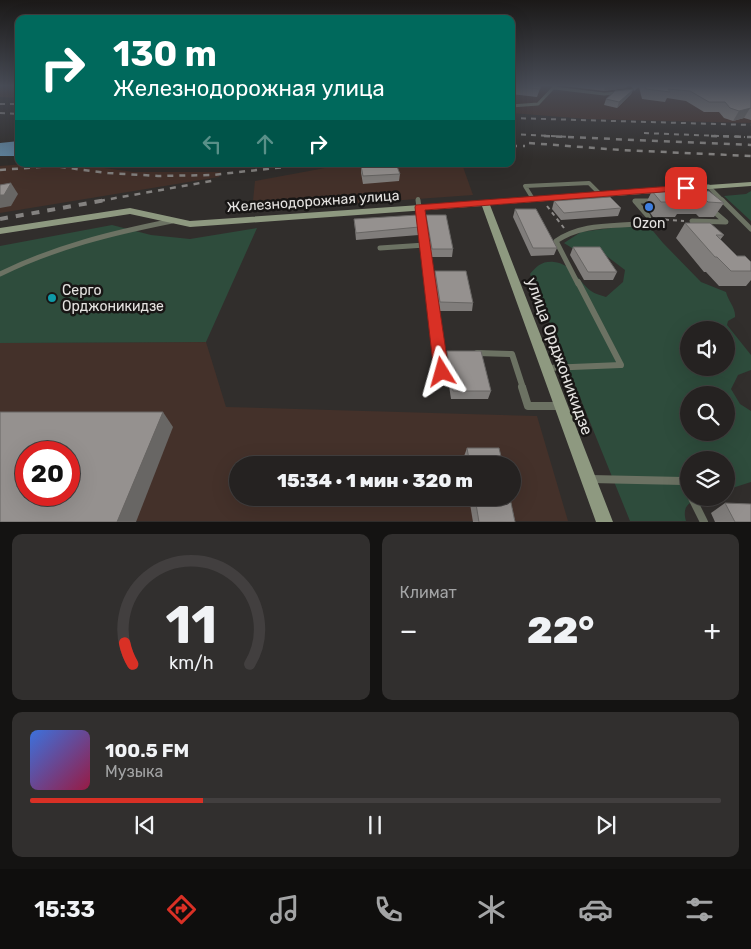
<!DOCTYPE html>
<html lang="ru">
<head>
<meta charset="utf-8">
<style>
  :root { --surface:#252221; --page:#312f2e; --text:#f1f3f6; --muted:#a3a4a5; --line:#423f3f; --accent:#d93025 }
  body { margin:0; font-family:Rubik,sans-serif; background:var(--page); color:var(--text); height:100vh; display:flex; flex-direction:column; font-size:19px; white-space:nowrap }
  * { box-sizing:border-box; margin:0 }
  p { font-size:16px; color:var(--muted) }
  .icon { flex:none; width:28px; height:28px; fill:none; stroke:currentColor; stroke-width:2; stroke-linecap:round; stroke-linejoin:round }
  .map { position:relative; height:522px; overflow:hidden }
  .details { display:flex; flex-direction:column; gap:12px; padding:12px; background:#141312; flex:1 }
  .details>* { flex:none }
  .guide { position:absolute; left:15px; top:15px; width:500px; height:152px; border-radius:10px; box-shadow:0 5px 20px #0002,0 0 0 1px var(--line); background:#00695c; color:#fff; overflow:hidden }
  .controls { position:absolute; left:680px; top:321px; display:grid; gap:10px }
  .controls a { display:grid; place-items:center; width:55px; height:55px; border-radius:50%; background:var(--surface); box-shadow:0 5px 20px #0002,0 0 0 1px var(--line); font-size:25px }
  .speed { position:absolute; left:15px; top:441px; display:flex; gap:10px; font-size:25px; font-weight:700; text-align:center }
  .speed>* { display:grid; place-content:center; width:65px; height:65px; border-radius:50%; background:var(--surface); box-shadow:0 5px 20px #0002,0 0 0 1px var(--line); line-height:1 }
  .speed .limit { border:8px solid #d22; background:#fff; color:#111 }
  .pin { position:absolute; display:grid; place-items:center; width:42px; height:42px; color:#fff; margin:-21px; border-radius:10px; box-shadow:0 2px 8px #0006 }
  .me { position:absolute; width:55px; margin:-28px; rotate:352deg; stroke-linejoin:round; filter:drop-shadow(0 0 4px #0008) }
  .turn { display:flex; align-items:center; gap:18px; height:105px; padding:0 15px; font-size:22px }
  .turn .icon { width:65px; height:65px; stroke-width:2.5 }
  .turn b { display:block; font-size:35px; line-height:42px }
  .lanes { display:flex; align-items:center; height:48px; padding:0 15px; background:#0003; justify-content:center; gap:25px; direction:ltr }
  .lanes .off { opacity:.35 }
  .big { font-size:38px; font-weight:800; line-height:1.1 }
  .details .card { flex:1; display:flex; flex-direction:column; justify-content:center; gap:8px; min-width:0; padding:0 18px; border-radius:10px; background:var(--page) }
  .details .dial { align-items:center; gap:0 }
  .dial svg { height:130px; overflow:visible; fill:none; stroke:var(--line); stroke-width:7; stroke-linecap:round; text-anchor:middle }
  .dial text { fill:var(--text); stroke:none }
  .song { display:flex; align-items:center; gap:15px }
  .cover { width:60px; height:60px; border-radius:8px; background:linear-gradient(135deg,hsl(220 70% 55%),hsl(340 70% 35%)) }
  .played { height:5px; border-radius:2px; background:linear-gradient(90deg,var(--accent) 25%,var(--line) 25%) }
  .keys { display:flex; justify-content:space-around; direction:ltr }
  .heat { display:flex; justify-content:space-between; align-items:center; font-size:28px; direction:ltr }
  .details .tiles { flex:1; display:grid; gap:12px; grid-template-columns:1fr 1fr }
  .card:last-child { grid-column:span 2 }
  .trip { position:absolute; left:229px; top:456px; width:292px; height:50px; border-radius:25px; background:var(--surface); box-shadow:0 5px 20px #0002,0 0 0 1px var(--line); font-weight:800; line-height:50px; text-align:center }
  .dock { display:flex; height:80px; justify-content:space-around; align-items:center; background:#0f0e0d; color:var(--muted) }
  .dock .icon { width:35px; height:35px }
  .dock .on { color:var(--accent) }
  .dock b { font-size:22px; color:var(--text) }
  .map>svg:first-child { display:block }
</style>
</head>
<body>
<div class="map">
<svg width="751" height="522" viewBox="0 0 751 522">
  <rect width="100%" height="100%" fill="#312e2c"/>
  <g fill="#44312a" fill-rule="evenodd">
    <path d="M0 86H19V98L0 97Z"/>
    <path d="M511 86H751V123L587 119 511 113Z"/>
    <path d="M25 164H74L134 172H221L219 177 0 213V166Z"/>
    <path d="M347 164H462L473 195 252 211 255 181Z"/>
    <path d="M206 342 226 407 537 416 568 521H0V343ZM26 452H69V495H26ZM238 465H512V498H238Z"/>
  </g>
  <g fill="#2e4c3c" fill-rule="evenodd">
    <path d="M751 191V221L724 196 746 194Z"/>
    <path d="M112 225 151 235 190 239 257 228 206 342 0 343V246Z"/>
    <path d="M618 227H642L653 231 663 243 701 282 726 292C728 301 736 308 735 317L728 321 727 325 751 355V370L738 375 731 389 740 404 751 411V482L726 490V460H689V498H701C688 502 682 507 686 521H630L530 274C537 266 542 261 554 262 572 264 577 280 591 291 595 294 601 295 606 297L623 282 625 270 600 251 572 248 564 243 581 232ZM689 330H726V368H689ZM689 395H726V432H689Z"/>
  </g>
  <path fill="#5e819b" d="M19 141V156H0V143Z"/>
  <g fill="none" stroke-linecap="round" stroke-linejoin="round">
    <g stroke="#8e8b89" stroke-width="2" stroke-dasharray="4 4" stroke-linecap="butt">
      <path d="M547 206 564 228"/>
      <path d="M657 219 684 221"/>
    </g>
    <g stroke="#6c7263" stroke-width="3">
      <path d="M554 88 604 94 618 93"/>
      <path d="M511 106 538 104 555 86"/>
    </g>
    <g stroke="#6c7263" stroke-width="4">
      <path d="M708 186 723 201"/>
      <path d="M418 199V201"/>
      <path d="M533 199 525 186 589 183 600 194"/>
      <path d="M635 201H652"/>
    </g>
    <g stroke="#6c7263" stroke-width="5">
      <path d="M418 200 430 284"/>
      <path d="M722 200 751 229"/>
      <path d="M696 226 692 221 726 222 712 210"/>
      <path d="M380 248 425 245"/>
      <path d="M0 274C55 247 112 233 172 221"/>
      <path d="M578 284 556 241C584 222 615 227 647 223L649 219 648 216 635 201H652"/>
    </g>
    <g stroke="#6c7263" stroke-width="6">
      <path d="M430 282 442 372"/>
      <path d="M477 353 512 354 523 388"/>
      <path d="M548 368 621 365 578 282"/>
    </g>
    <g stroke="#6c7263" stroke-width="8">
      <path d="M522 387 528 406H559"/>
      <path d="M591 479 683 481 689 492"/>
      <path d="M692 498 704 522"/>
    </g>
    <path fill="#8e9980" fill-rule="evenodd" d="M751 182V186L490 205 613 522H596L482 206 190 227 130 214 0 234V228L130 208 190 221Z"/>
    <g stroke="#848280" stroke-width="2" stroke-dasharray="5 5" stroke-linecap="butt">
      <path d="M0 104H19"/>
      <path d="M0 113 19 114"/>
      <path d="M511 118 751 125"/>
      <path d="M644 133 745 137"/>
      <path d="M511 134 571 137"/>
    </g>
    <g stroke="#848280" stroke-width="2.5" stroke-dasharray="6 6" stroke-linecap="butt">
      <path d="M544 136 751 145"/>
      <path d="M711 136 751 137"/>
      <path d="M529 143 621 150 751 156"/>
      <path d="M511 146H525"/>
      <path d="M0 170 53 166 108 173 158 176 212 175 312 164"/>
      <path d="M99 201 217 180"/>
    </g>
    <path stroke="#848280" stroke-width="4" stroke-dasharray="8 8" stroke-linecap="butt" d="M0 219 106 200"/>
  </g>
  <g fill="#807d7b">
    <path d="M511 86H541L537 97 511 94Z"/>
    <path d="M564 86H627L626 88 604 91Z"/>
    <path d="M631 86H751V120L744 118 733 121 724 118 719 112H704L686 101 667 98 665 102 642 99 639 87 634 91 633 89 631 94 617 108 604 105 606 99 633 89Z"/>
    <path d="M361 166 400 174 399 181 363 184 361 173Z"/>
    <path d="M652 191 724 203 714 217H699L696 214H677L675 217H653L645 205Z"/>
    <path d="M554 201 621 208 618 216 561 220 552 209Z"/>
    <path d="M515 209 557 248 554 255 531 256 513 217Z"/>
    <path d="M426 215 453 249 452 257H431L426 222Z"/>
    <path d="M354 219 419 227V235L356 240Z"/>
    <path d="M685 223 724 235 720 240 737 256 751 262V280L746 286H719L706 272H704L676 238Z"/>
    <path d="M573 247 617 272 613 280H584L570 255Z"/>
    <path d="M435 271 473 303 472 311H439L434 279Z"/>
    <path d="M447 351 491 391 488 399H451L445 359Z"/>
    <path d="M467 448 503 465H464L463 459Z"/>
    <path d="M469 498H510L515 522H473Z"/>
    <path d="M725 503 751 522H715L711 513Z"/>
  </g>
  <g fill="#686664">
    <path d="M606 86H627L626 88 604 91Z"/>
    <path d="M637 86H640L634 91Z"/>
    <path d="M634 89 631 94 617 108 619 102Z"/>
    <path d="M750 108 744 118 733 121 739 111Z"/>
    <path d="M11 183 18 194 11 206 0 208V195Z"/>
    <path d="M163 412 173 427 136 522H117Z"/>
  </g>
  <g fill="#95918f" stroke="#686664" fill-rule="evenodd">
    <path d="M512 86H541L540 89Z"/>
    <path d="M645 86H751V108L739 111 730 108 725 102H709L690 91 668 89 670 92 646 89Z"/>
    <path d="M634 89 619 102 606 99 615 91Z"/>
    <path d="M396 164 400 174 363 176 361 166Z"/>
    <path d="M11 183 4 195H0V185Z"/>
    <path d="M652 191H709L724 203 708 202 705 199H680L683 202H661Z"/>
    <path d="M610 197 621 208 564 213 554 201Z"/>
    <path d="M515 209H536L557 248H533Z"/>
    <path d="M417 215 419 227 356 233 354 219Z"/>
    <path d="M426 215H446L453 249H432Z"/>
    <path d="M685 223H710L724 235H716L737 256H745L751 262V271H731L717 257H715Z"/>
    <path d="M573 247H600L617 272H588Z"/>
    <path d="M435 271H466L473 303 440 302Z"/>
    <path d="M447 351H481L491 391H453Z"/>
    <path d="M0 412H163L117 522H0ZM26 452H69V495H26Z"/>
    <path d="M467 448H499L503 465H470Z"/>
    <path d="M475 498H510L515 522H479Z"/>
    <path d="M725 503 751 504V522H735Z"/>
  </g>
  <linearGradient id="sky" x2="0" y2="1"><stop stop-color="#1b1918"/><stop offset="0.54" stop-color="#484c56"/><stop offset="1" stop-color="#484c56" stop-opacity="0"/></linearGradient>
  <rect width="751" height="159" fill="url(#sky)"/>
  <path fill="#d93025" stroke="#8d1f18" d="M686 185 689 186V190L425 210 449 372 447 377 442 379 436 377 434 372 415 207 416 205Z"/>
  <circle fill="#3f7fe0" stroke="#181615" stroke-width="2" cx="649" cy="207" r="5"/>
  <circle fill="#0f9aa8" stroke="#181615" stroke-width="2" cx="52" cy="298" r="5"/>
  <g text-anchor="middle" stroke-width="5" stroke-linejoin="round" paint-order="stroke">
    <g font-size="14" fill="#e5e3e1" stroke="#181615">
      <text transform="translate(313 201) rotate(-4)" y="5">Железнодорожная улица</text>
    </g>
    <g font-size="14" fill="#e5e3e1" stroke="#181615">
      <text x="649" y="228">Ozon</text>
      <text x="62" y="295" text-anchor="start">Серго<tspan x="62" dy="16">Орджоникидзе</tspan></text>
    </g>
    <g font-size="16" fill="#e5e3e1" stroke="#181615">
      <text transform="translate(560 356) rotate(70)" y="6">улица Орджоникидзе</text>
    </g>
  </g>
</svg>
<div class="controls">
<a><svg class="icon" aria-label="sound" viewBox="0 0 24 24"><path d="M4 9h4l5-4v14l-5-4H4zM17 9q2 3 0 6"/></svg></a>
<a><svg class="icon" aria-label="search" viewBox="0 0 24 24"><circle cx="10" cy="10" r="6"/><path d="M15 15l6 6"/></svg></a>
<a><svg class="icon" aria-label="layers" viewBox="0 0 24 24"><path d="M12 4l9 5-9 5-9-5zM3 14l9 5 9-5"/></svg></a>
</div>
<div class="speed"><div class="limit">20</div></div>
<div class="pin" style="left:686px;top:188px;background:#d93025"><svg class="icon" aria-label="arrive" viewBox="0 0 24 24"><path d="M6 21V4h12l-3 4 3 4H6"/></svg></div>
<svg class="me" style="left:442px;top:372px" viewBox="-20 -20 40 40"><path d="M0-17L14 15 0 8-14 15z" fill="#d93025" stroke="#fff" stroke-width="4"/></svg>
<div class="trip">15:34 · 1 мин · 320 m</div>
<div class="guide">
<div class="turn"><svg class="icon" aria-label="right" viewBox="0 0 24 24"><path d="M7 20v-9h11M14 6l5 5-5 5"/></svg><div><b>130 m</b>Железнодорожная улица</div></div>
<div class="lanes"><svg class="icon off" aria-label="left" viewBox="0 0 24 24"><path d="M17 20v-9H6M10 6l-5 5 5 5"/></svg><svg class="icon off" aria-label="ahead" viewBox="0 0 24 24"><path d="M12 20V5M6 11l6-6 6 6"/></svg><svg class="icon" aria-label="right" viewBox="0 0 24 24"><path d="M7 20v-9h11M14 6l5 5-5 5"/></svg></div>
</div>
</div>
<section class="details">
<div class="tiles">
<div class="card dial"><svg viewBox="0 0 100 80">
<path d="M14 69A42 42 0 1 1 86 69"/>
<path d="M14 69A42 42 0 0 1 9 56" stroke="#d93025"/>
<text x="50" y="56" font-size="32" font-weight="700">11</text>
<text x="50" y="72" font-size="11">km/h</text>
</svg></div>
<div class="card"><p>Климат</p>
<div class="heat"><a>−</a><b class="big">22°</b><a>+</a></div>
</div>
<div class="card">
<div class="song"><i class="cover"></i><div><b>100.5 FM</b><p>Музыка</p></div></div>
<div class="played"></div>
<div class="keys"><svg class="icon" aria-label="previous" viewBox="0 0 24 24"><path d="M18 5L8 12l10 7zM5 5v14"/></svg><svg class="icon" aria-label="pause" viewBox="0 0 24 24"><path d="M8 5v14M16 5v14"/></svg><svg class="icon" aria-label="next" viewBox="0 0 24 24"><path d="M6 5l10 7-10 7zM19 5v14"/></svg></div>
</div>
</div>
</section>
<nav class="dock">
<b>15:33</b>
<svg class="icon on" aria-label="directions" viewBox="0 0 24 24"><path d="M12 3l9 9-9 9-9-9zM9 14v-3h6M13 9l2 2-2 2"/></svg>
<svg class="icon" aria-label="music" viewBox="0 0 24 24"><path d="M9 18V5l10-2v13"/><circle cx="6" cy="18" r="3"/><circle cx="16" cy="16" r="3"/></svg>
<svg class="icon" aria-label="phone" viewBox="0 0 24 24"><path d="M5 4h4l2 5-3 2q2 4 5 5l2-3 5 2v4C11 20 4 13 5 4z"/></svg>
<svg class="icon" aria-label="climate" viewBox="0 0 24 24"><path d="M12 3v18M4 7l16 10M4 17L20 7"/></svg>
<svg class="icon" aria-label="car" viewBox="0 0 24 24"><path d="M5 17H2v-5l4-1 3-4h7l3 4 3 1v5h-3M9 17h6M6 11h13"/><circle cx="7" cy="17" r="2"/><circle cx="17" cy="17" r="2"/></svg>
<svg class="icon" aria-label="filters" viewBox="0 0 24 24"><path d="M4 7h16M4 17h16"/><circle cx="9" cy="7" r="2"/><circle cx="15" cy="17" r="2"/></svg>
</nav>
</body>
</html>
